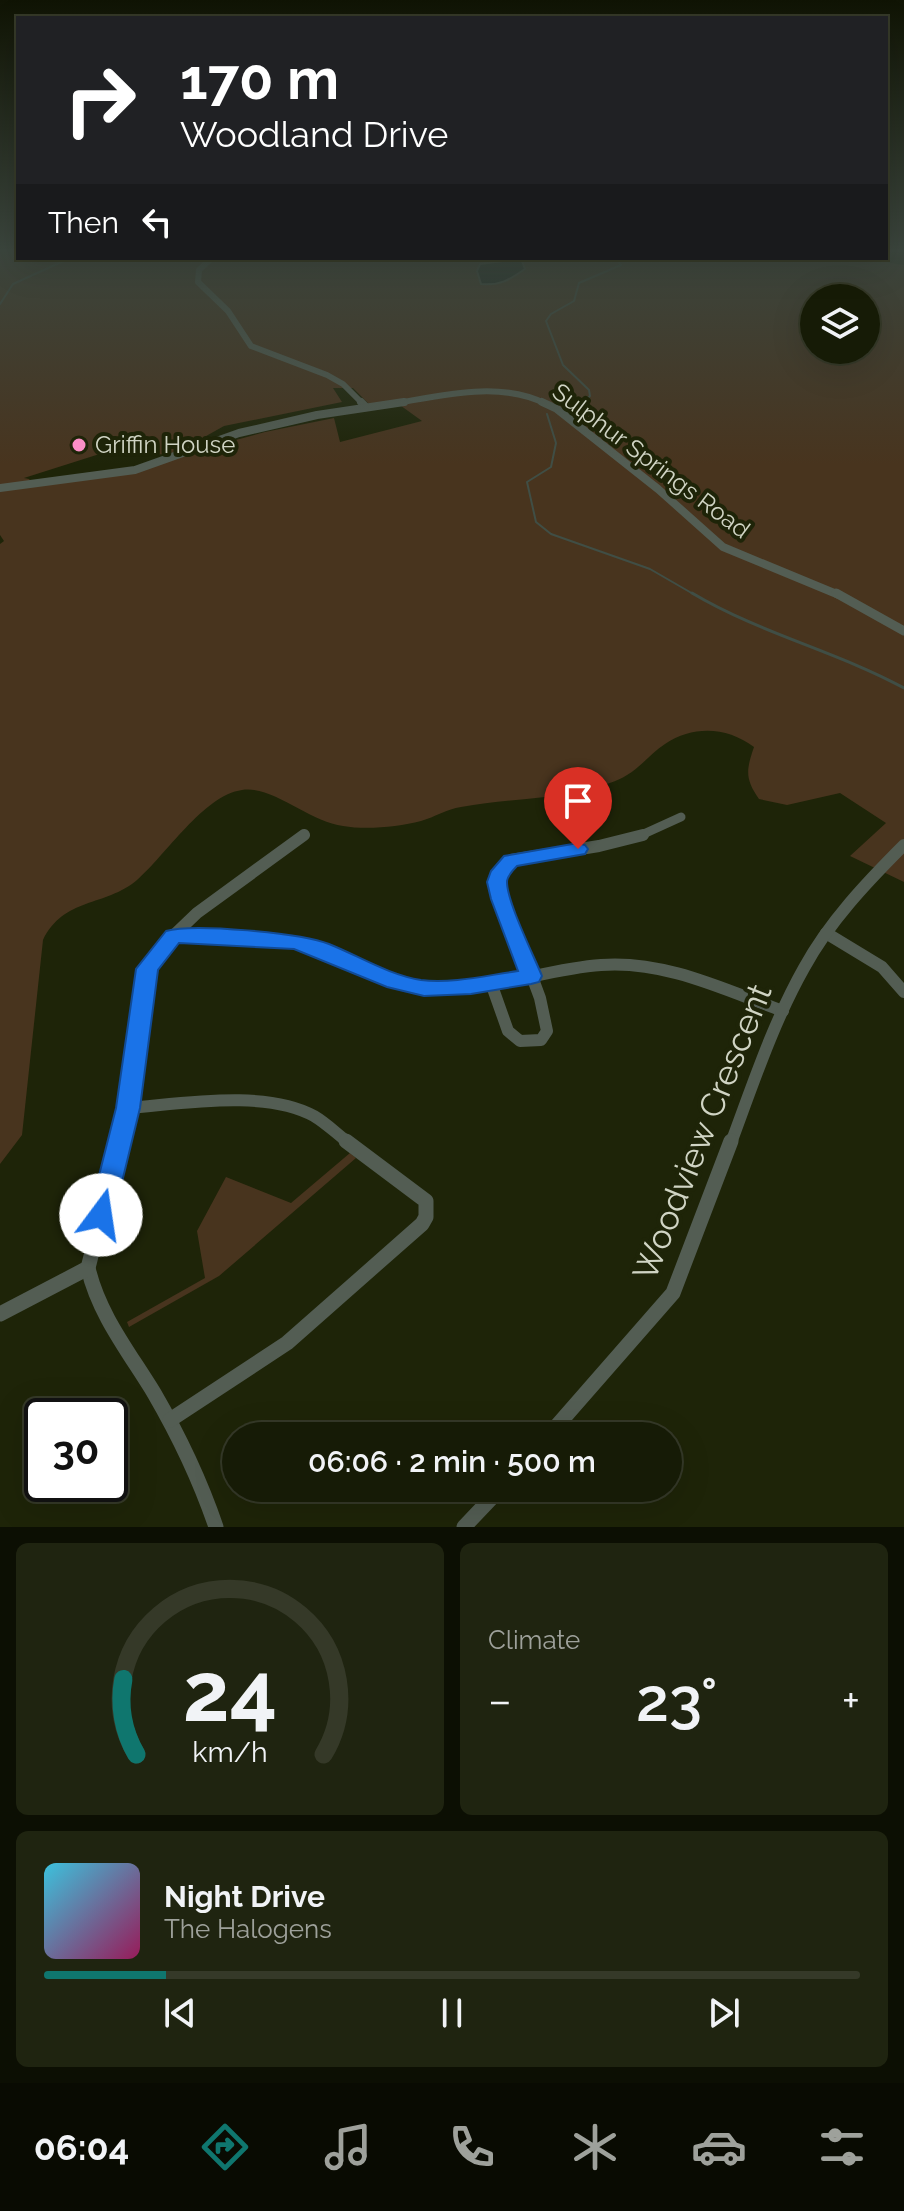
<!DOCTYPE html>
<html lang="en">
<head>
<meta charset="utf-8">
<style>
  :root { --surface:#161b06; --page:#1f2410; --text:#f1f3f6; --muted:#9ea19b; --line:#353928; --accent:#0f766e }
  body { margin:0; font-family:Raleway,sans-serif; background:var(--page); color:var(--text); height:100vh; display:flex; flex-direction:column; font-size:30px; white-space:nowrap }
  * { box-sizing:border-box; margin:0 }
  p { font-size:26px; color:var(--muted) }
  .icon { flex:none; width:44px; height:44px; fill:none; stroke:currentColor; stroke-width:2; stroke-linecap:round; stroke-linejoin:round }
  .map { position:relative; height:1527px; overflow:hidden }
  .sheet { display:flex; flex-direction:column; gap:16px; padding:16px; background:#0c0f03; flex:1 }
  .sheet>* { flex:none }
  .guide { position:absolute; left:16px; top:16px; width:872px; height:244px; border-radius:0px; box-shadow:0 8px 32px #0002,0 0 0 2px var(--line); background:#202124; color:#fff; overflow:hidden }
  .controls { position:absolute; left:800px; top:284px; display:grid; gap:16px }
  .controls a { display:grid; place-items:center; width:80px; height:80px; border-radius:50%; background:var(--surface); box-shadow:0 8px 32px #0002,0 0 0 2px var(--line); font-size:40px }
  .speed { position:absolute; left:24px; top:1398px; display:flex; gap:16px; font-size:40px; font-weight:700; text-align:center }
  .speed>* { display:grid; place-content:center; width:104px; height:104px; border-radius:50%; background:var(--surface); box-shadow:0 8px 32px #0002,0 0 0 2px var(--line); line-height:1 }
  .speed .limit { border:4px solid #111; border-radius:12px; background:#fff; color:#111 }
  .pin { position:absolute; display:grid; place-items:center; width:68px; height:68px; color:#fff; margin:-82px -34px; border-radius:50% 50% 50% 0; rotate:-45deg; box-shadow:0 0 8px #0007 }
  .pin .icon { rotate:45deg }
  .me { position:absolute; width:88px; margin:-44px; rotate:14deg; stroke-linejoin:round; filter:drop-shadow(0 0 6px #0008) }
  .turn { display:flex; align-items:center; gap:28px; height:168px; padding:0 32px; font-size:36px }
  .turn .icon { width:104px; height:104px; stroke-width:2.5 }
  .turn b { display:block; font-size:56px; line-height:68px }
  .then { display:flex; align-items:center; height:76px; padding:0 32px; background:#0003; gap:16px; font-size:30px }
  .big { font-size:60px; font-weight:600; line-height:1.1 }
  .sheet .widget { flex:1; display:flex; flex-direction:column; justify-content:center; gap:12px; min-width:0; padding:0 28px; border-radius:12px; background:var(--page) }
  .sheet .dial { align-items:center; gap:0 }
  .dial svg { height:208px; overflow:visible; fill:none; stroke:var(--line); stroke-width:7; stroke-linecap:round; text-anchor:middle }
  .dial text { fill:var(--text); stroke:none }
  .song { display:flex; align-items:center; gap:24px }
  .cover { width:96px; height:96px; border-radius:12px; background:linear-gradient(135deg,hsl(190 70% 55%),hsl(330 70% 35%)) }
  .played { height:8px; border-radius:4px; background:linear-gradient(90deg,var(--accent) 15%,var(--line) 15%) }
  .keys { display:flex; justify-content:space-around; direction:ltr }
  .heat { display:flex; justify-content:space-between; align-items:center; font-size:44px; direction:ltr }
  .sheet .tiles { flex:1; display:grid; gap:16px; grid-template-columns:1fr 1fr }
  .widget:last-child { grid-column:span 2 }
  .trip { position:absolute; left:222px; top:1422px; width:460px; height:80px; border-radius:40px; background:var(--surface); box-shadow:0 8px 32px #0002,0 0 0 2px var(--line); font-weight:600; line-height:80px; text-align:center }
  .menu { display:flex; height:128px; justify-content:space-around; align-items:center; background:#090b02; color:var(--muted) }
  .menu .icon { width:56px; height:56px }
  .menu .on { color:var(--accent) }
  .menu b { font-size:36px; color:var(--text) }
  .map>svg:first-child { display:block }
</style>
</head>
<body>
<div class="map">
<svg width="904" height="1527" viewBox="0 0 904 1527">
  <rect width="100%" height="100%" fill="#1e2408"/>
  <g fill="#48341e" fill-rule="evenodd">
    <path d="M0 250H18V258H882L878 261 904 265V882L850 856 886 823 840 793 787 805 759 799C745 779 746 770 754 747 727 727 694 725 665 744 651 753 641 767 627 775 609 787 568 794 545 797 517 800 489 802 461 807 447 809 435 817 421 821 398 827 366 830 343 826 310 822 272 785 242 790 204 795 165 856 137 880 105 907 64 897 43 940L22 1135 0 1164V544L4 541 0 535ZM814 298H866V350H814ZM333 388H353L371 406 397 403 422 421 340 442 334 418 265 432 134 468 33 484 29 479 24 478 109 451 135 455 174 454 224 426 342 402Z"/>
    <path d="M350 1153 356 1158 219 1276 129 1327 127 1322 205 1278 197 1231 226 1177 291 1203Z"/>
  </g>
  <path fill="#03140f" stroke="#404e45" stroke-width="2" d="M517 259 522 261 525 269C509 280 500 286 481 284L477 271 480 264Z"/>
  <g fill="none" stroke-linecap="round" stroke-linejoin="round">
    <g stroke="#404e45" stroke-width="2">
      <path d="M0 304 13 284 70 258"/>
      <path d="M583 402 590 396 589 390 563 365 546 321 551 314 574 301 579 283 621 265 616 258"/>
      <path d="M547 414 556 443 551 467 527 482 536 522 551 534 650 569 695 595"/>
    </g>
    <path stroke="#404e45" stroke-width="3" d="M692 593C759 633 836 651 904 688"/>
    <g stroke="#535d53" stroke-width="6">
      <path d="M212 258 199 270 198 282 228 311 251 346 327 375 343 384 363 404"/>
      <path d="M391 404C440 396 500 380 546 404"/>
    </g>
    <g stroke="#535d53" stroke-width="8">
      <path d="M361 402 366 407"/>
      <path d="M542 402 557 409 658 489 723 547 839 595"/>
      <path d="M0 488 135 470 239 433 317 415 404 402"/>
    </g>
    <g stroke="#535d53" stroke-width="9">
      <path d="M836 593 904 631"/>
      <path d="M302 837 305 835"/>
      <path d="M637 837 681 817"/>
    </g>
    <g stroke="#535d53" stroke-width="12">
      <path d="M826 933 882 967 904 992"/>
      <path d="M173 936C217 937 263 933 306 945 347 957 384 984 427 988 486 994 543 969 601 965 665 960 725 990 783 1011"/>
      <path d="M491 983 508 1031 520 1041 541 1040 547 1031 540 998 497 882 501 871 511 860 599 846 643 835"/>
      <path d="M128 1108C181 1104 265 1089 314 1116 326 1123 337 1134 349 1143"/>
      <path d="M119 1143 128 1108 147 969 173 936 197 913 304 835"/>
      <path d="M731 1143C753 1084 773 1023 804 968 829 922 867 882 904 845"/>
    </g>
    <g stroke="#535d53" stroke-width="15">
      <path d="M120 1141 88 1268C99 1315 129 1352 154 1393 179 1436 200 1480 216 1527"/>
      <path d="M0 1314 88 1268"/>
      <path d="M170 1420 287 1343 422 1224 426 1217V1201L346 1141"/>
      <path d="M548 1436 673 1293 731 1141"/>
      <path d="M464 1527 501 1488"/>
    </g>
  </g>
  <linearGradient id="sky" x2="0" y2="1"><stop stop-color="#101404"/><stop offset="0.54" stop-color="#3b453d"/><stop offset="1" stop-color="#3b453d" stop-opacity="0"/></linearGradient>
  <rect width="904" height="464" fill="url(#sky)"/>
  <path fill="#1a73e8" stroke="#114b97" stroke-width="2" d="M578 843 585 845 588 849 585 854 517 866C513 870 508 875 507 881 506 900 534 956 542 976L539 982 531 984 471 994 424 996 387 987 294 949 179 943 158 970 140 1108 114 1215 110 1222 101 1226 92 1222 89 1215 116 1108 136 969 166 931C193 923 302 933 329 944 359 956 389 975 421 980 452 984 488 975 518 971L491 899 487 882 491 871 504 856Z"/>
  <circle fill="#fa8fc6" stroke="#1e2408" stroke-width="3" cx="79" cy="445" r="8"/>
  <g text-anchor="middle" stroke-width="8" stroke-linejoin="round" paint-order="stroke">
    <g font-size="24" fill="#d0d4c4" stroke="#1e2408" text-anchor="start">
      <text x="95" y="453">Griffin House</text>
    </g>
    <g font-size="24" fill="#d0d4c4" stroke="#1e2408">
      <text transform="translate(651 461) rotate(37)" y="8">Sulphur Springs Road</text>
    </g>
    <g font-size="34" fill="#d0d4c4" stroke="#1e2408">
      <text transform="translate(702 1132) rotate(-68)" y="12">Woodview Crescent</text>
    </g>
  </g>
</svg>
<div class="controls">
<a><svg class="icon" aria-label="layers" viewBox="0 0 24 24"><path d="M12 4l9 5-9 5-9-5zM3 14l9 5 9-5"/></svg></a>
</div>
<div class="speed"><div class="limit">30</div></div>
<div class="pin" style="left:578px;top:849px;background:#d93025"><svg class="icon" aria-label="arrive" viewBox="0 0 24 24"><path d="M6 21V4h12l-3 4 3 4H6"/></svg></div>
<svg class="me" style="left:101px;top:1215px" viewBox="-20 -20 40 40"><circle r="19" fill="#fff"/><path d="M0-13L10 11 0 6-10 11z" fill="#1a73e8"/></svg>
<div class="trip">06:06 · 2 min · 500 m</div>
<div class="guide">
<div class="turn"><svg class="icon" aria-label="right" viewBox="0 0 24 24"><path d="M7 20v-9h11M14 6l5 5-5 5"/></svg><div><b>170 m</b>Woodland Drive</div></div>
<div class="then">Then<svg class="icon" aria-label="left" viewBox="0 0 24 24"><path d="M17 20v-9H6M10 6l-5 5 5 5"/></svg></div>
</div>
</div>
<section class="sheet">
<div class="tiles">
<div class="widget dial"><svg viewBox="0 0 100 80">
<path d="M14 69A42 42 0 1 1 86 69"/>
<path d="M14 69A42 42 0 0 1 9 40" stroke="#0f766e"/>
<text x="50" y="56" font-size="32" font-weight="700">24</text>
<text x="50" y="72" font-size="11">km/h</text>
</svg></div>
<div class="widget"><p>Climate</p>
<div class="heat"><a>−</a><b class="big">23°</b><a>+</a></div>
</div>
<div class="widget">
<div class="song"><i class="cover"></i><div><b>Night Drive</b><p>The Halogens</p></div></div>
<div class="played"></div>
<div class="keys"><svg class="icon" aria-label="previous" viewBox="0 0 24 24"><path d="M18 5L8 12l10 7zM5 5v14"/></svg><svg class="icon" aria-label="pause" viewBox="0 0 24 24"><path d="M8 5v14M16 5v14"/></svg><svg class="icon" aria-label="next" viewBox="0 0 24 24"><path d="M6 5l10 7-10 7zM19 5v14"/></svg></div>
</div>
</div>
</section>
<nav class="menu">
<b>06:04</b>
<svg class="icon on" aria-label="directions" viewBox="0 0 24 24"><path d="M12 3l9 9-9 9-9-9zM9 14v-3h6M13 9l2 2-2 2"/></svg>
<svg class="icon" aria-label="music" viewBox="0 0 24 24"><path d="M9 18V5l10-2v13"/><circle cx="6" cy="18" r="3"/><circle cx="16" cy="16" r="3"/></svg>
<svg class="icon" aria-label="phone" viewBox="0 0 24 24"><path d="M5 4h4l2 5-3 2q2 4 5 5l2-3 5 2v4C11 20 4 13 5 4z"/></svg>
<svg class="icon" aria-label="climate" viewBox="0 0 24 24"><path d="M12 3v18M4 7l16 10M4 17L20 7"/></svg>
<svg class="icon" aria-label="car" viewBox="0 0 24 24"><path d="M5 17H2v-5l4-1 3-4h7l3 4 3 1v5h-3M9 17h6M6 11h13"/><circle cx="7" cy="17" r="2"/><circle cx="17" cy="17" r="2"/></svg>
<svg class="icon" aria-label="filters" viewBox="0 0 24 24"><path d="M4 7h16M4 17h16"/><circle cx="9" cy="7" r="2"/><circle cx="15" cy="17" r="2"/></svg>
</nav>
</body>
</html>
